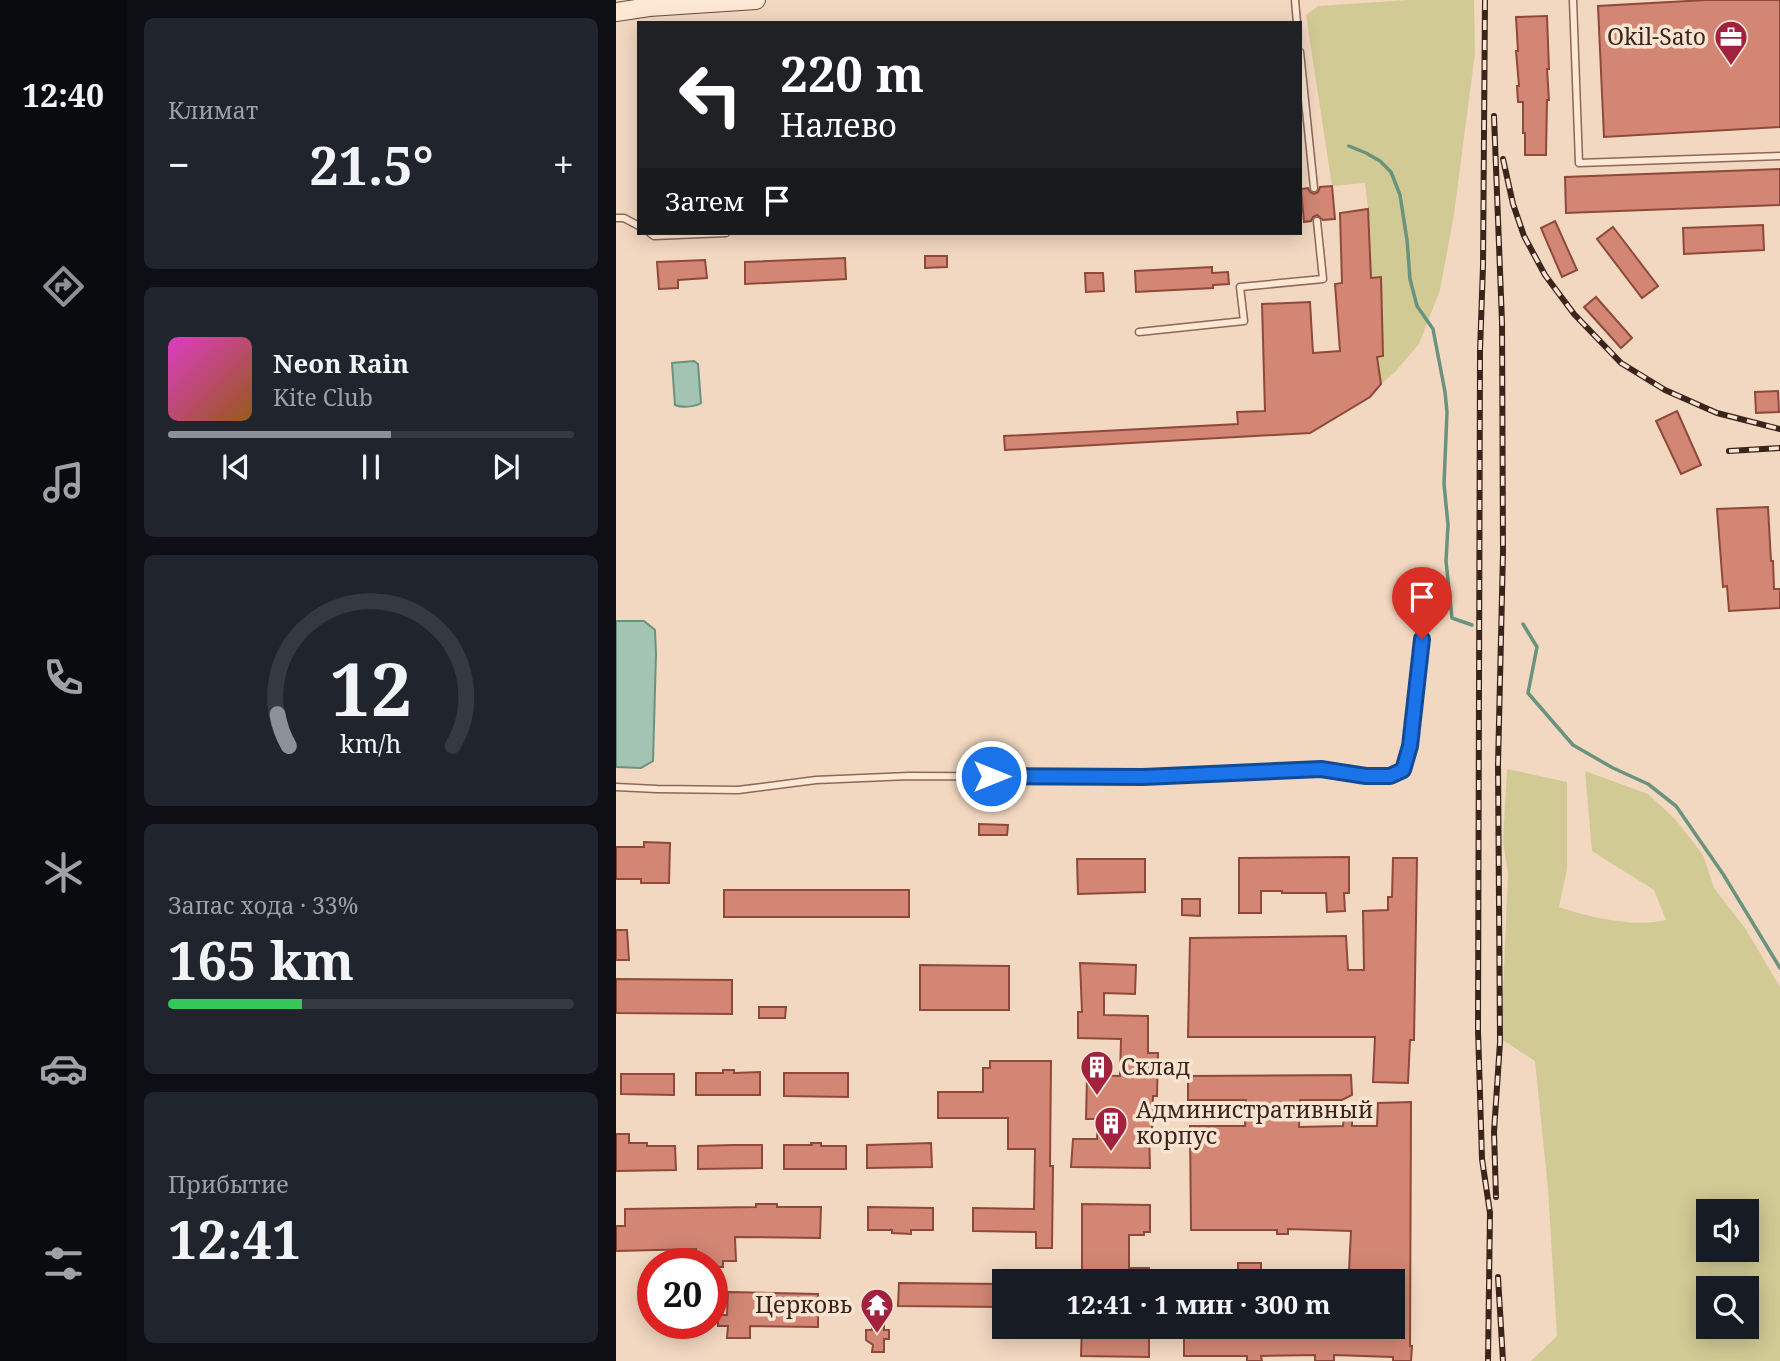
<!DOCTYPE html>
<html lang="ru">
<head>
<meta charset="utf-8">
<style>
  :root { --surface:#171b24; --page:#20242c; --text:#f1f3f6; --muted:#9ea1a6; --line:#363941; --accent:#8c9099 }
  body { margin:0; font-family:"Noto Serif",serif; background:var(--page); color:var(--text); height:100vh; display:flex; flex-direction:column; font-size:26px; white-space:nowrap }
  * { box-sizing:border-box; margin:0 }
  p { font-size:23px; color:var(--muted) }
  .icon { flex:none; width:38px; height:38px; fill:none; stroke:currentColor; stroke-width:2; stroke-linecap:round; stroke-linejoin:round }
  .map { position:relative; flex:1; overflow:hidden }
  .side { display:flex; flex-direction:column; gap:18px; padding:18px; background:#0d0f14; width:490px }
  .side>* { flex:none }
  .banner { position:absolute; left:21px; top:21px; width:665px; height:214px; border-radius:0px; box-shadow:0 4px 18px #0003; background:#202124; color:#fff; overflow:hidden }
  .buttons { position:absolute; left:1080px; top:1199px; display:grid; gap:14px }
  .buttons a { display:grid; place-items:center; width:63px; height:63px; border-radius:0px; background:var(--surface); box-shadow:0 4px 18px #0003; font-size:35px }
  .speed { position:absolute; left:21px; top:1248px; display:flex; gap:14px; font-size:35px; font-weight:700; text-align:center }
  .speed>* { display:grid; place-content:center; width:91px; height:91px; border-radius:50%; background:var(--surface); box-shadow:0 4px 18px #0003; line-height:1 }
  .speed .limit { border:10px solid #d22; background:#fff; color:#111 }
  .pin { position:absolute; display:grid; place-items:center; width:60px; height:60px; color:#fff; margin:-72px -30px; border-radius:50% 50% 50% 0; rotate:-45deg; box-shadow:0 0 7px #0007 }
  .pin .icon { rotate:45deg }
  .me { position:absolute; width:77px; margin:-38px; rotate:90deg; stroke-linejoin:round; filter:drop-shadow(0 0 5px #0008) }
  .turn { display:flex; align-items:center; gap:24px; height:147px; padding:0 28px; font-size:32px }
  .turn .icon { width:91px; height:91px; stroke-width:2.5 }
  .turn b { display:block; font-size:49px; line-height:60px }
  .then { display:flex; align-items:center; height:66px; padding:0 28px; background:#0003; gap:14px; font-size:26px }
  .big { font-size:52px; font-weight:700; line-height:1.1 }
  .side .widget { flex:1; display:flex; flex-direction:column; justify-content:center; gap:10px; min-width:0; padding:0 24px; border-radius:10px; background:var(--page) }
  .side .dial { align-items:center; gap:0 }
  .dial svg { height:182px; overflow:visible; fill:none; stroke:var(--line); stroke-width:7; stroke-linecap:round; text-anchor:middle }
  .dial text { fill:var(--text); stroke:none }
  .song { display:flex; align-items:center; gap:21px }
  .cover { width:84px; height:84px; border-radius:10px; background:linear-gradient(135deg,hsl(310 70% 55%),hsl(30 70% 35%)) }
  .played { height:7px; border-radius:4px; background:linear-gradient(90deg,var(--accent) 55%,var(--line) 55%) }
  .keys { display:flex; justify-content:space-around; direction:ltr }
  .heat { display:flex; justify-content:space-between; align-items:center; font-size:38px; direction:ltr }
  .charge { height:10px; border-radius:5px; background:linear-gradient(90deg,#34c759 33%,var(--line) 0) }
  .trip { position:absolute; left:376px; top:1269px; width:413px; height:70px; border-radius:0px; background:var(--surface); box-shadow:0 4px 18px #0003; font-weight:700; line-height:70px; text-align:center }
  main { display:flex; flex:1; min-height:0 }
  .dock { display:flex; flex-direction:column; width:126px; justify-content:space-around; align-items:center; background:#090b0e; color:var(--muted) }
  .dock .icon { width:49px; height:49px }
  .dock .selected { color:var(--accent) }
  .dock b { font-size:32px; color:var(--text) }
  .map>svg:first-child { display:block }
</style>
</head>
<body>
<main>
<nav class="dock">
<b>12:40</b>
<svg class="icon selected" aria-label="directions" viewBox="0 0 24 24"><path d="M12 3l9 9-9 9-9-9zM9 14v-3h6M13 9l2 2-2 2"/></svg>
<svg class="icon" aria-label="music" viewBox="0 0 24 24"><path d="M9 18V5l10-2v13"/><circle cx="6" cy="18" r="3"/><circle cx="16" cy="16" r="3"/></svg>
<svg class="icon" aria-label="phone" viewBox="0 0 24 24"><path d="M5 4h4l2 5-3 2q2 4 5 5l2-3 5 2v4C11 20 4 13 5 4z"/></svg>
<svg class="icon" aria-label="climate" viewBox="0 0 24 24"><path d="M12 3v18M4 7l16 10M4 17L20 7"/></svg>
<svg class="icon" aria-label="car" viewBox="0 0 24 24"><path d="M5 17H2v-5l4-1 3-4h7l3 4 3 1v5h-3M9 17h6M6 11h13"/><circle cx="7" cy="17" r="2"/><circle cx="17" cy="17" r="2"/></svg>
<svg class="icon" aria-label="filters" viewBox="0 0 24 24"><path d="M4 7h16M4 17h16"/><circle cx="9" cy="7" r="2"/><circle cx="15" cy="17" r="2"/></svg>
</nav>
<section class="side">
<div class="widget"><p>Климат</p>
<div class="heat"><a>−</a><b class="big">21.5°</b><a>+</a></div>
</div>
<div class="widget">
<div class="song"><i class="cover"></i><div><b>Neon Rain</b><p>Kite Club</p></div></div>
<div class="played"></div>
<div class="keys"><svg class="icon" aria-label="previous" viewBox="0 0 24 24"><path d="M18 5L8 12l10 7zM5 5v14"/></svg><svg class="icon" aria-label="pause" viewBox="0 0 24 24"><path d="M8 5v14M16 5v14"/></svg><svg class="icon" aria-label="next" viewBox="0 0 24 24"><path d="M6 5l10 7-10 7zM19 5v14"/></svg></div>
</div>
<div class="widget dial"><svg viewBox="0 0 100 80">
<path d="M14 69A42 42 0 1 1 86 69"/>
<path d="M14 69A42 42 0 0 1 9 55" stroke="#8c9099"/>
<text x="50" y="56" font-size="32" font-weight="700">12</text>
<text x="50" y="72" font-size="11">km/h</text>
</svg></div>
<div class="widget"><p>Запас хода · 33%</p><b class="big">165 km</b><div class="charge"></div></div>
<div class="widget"><p>Прибытие</p><b class="big">12:41</b></div>
</section>
<div class="map">
<svg width="1164" height="1361" viewBox="0 0 1164 1361">
  <rect width="100%" height="100%" fill="#f2d8c1"/>
  <g fill="#d1ca94" fill-rule="evenodd">
    <path d="M792 0H858L859 53 838 214 824 290 803 344 779 372 765 384 761 357 766 355 765 277 755 278 752 209 749 183 716 186 690 15 702 6Z"/>
    <path d="M891 769 951 782V869L943 907C972 917 1020 928 1050 920L1038 890 976 851 969 771 1032 794 1059 819 1087 855 1098 888 1129 928 1164 987V1361H915L941 1336 932 1189 919 1061 885 1039 892 873 887 841ZM1092 1211H1130V1250H1092ZM1092 1288H1130V1326H1092Z"/>
  </g>
  <g fill="#a4c4b3" stroke="#6a937f" stroke-width="2">
    <path d="M78 361 82 364 85 403C79 407 66 408 59 405L56 363Z"/>
    <path d="M0 621H28L39 630 40 654 37 761 25 768 0 767Z"/>
  </g>
  <g fill="none" stroke-linecap="round" stroke-linejoin="round">
    <g stroke="#6a937f" stroke-width="3.5">
      <path d="M733 146 750 153 764 161 775 172 784 195 791 240 794 279 801 306 817 329 829 392 831 412 828 484 832 525 830 561 836 618 856 625"/>
      <path d="M907 624 921 647 912 693 957 745 997 768 1032 784 1060 806 1107 874 1164 968"/>
    </g>
  </g>
  <g fill="#d38674" stroke="#8e493a" stroke-width="2">
    <path d="M1090 0H1164V127L988 137 982 6Z"/>
    <path d="M931 16 933 69H931L933 100H931L930 155H909V133H907V102H902L901 86H903L900 51H902L900 17Z"/>
    <path d="M1164 169V205L950 213 949 177Z"/>
    <path d="M716 186 719 219 707 220 701 215 697 217 695 221 688 222 685 189 692 188 694 192 698 194 702 192 704 187Z"/>
    <path d="M752 209 755 278 765 277 767 356 761 357 765 384 754 397 694 433 389 450 388 436 622 424 621 412 649 411 646 304 694 302 697 353 724 351 719 284 726 283 724 213Z"/>
    <path d="M939 221 961 270 946 277 925 228Z"/>
    <path d="M1147 225 1148 250 1068 254 1067 228Z"/>
    <path d="M997 227 1042 286 1026 298 981 239Z"/>
    <path d="M309 256H331V267L309 268Z"/>
    <path d="M229 258 230 279 129 284V262Z"/>
    <path d="M89 260 91 278 62 280V288L43 289 41 262Z"/>
    <path d="M596 267V273L612 272 613 284 597 285V288L520 292 519 271Z"/>
    <path d="M469 273H487L488 291 470 292Z"/>
    <path d="M980 297 1016 338 1005 348 968 307Z"/>
    <path d="M1162 391 1163 412 1140 413 1139 392Z"/>
    <path d="M1061 411 1085 465 1065 474 1040 421Z"/>
    <path d="M1152 507 1155 561H1157L1158 589H1164V608L1113 611 1111 586 1107 587 1101 509Z"/>
    <path d="M363 824 392 825 391 835H363Z"/>
    <path d="M28 842 54 843 53 883H25V879H0V847H28Z"/>
    <path d="M733 857V893H728L729 911 711 912 710 893H666V891H645V913H623V858Z"/>
    <path d="M777 858H801L798 1040H794L792 1083 757 1082 759 1037H572L574 938 730 936 732 970H748L747 911 772 910V897H776Z"/>
    <path d="M461 859H529V892L462 894Z"/>
    <rect x="108" y="890" width="185" height="27"/>
    <path d="M566 899H584V916L566 915Z"/>
    <path d="M0 930H11L13 960H0Z"/>
    <path d="M464 963 520 965 519 994 488 993V1015L532 1016V1053H542L541 1096H537L536 1130H533L534 1168 455 1167 457 1139H481L482 1119H470L471 1075 504 1076 505 1039 462 1038V1012H466Z"/>
    <path d="M304 965 393 966V1010H304Z"/>
    <path d="M0 979 116 980V1014L0 1013Z"/>
    <path d="M143 1007H170L169 1018H143Z"/>
    <path d="M374 1061H435L434 1166H437L436 1248H420V1232L357 1231V1208L418 1209 419 1149H392V1118H322V1092H367V1068H374Z"/>
    <path d="M107 1070H118V1073L144 1072V1095H80V1073H107Z"/>
    <path d="M168 1073H232V1097L168 1096Z"/>
    <path d="M5 1074H58V1095L5 1094Z"/>
    <path d="M735 1075 736 1095 726 1100H684L683 1127 727 1126 729 1106H736V1126H761L762 1103 795 1102 794 1346H796L795 1361H777V1357L718 1355V1361H699V1355L645 1356 646 1361H631V1356H568V1326H777V1281H735V1271H733L735 1231 672 1229V1234H661V1230H575L574 1126H629L630 1100H572V1076Z"/>
    <path d="M0 1134H13V1143H31V1146H59L60 1170 0 1171Z"/>
    <path d="M195 1143H205V1146H230V1169H168V1145H196Z"/>
    <path d="M315 1143 316 1167 251 1168V1145Z"/>
    <path d="M117 1145H146V1168L82 1169V1146Z"/>
    <path d="M140 1204H161V1207H205L204 1238 119 1237 120 1261H107V1267H96V1264H80V1249L0 1251V1226H9V1209L140 1207Z"/>
    <path d="M466 1204 534 1205V1232H528V1235H513V1268H533V1281H466Z"/>
    <path d="M252 1207 317 1208V1230H295V1234L276 1233V1230H252Z"/>
    <rect x="622" y="1263" width="23" height="18"/>
    <path d="M283 1283 388 1284V1307L282 1306Z"/>
    <path d="M112 1292 202 1294V1327L134 1326V1338H111L112 1326H102V1315H111Z"/>
    <path d="M256 1309 268 1319V1330H273V1339H268V1352H256L257 1345 250 1340V1330H256Z"/>
    <path d="M466 1326H533V1357L465 1356Z"/>
  </g>
  <g fill="none" stroke-linecap="round" stroke-linejoin="round">
    <defs>
      <g id="lane">
        <path d="M679 0 681 23"/>
        <path d="M957 0 963 163 1164 156"/>
        <path d="M684 52 698 188"/>
        <path d="M0 218H8L23 226"/>
        <path d="M34 233 38 236 110 233"/>
        <path d="M523 332 628 321 624 287 707 279 701 221"/>
        <path d="M0 787 41 789 122 790 200 780 293 776 528 777 650 770 705 769 750 776H774L787 770 795 746 806 639"/>
      </g>
      <path id="secondary" d="M0 12 33 7 140 0"/>
    </defs>
    <use href="#lane" stroke="#8d6757" stroke-width="9"/>
    <use href="#secondary" stroke="#6f493a" stroke-width="20"/>
    <use href="#lane" stroke="#fce8d5" stroke-width="6"/>
    <use href="#secondary" stroke="#fce8d5" stroke-width="18"/>
    <defs>
      <g id="rail">
        <path d="M869 0 867 266 864 351 862 1030 866 1159 874 1213 872 1361"/>
        <path d="M878 116 886 322 887 552 882 765 884 1042 878 1132 880 1197"/>
        <path d="M887 159 897 204 908 236 929 275 958 314 1005 363 1049 390 1101 413 1164 429"/>
        <path d="M1113 451 1164 448"/>
        <path d="M882 1277 887 1361"/>
      </g>
    </defs>
    <use href="#rail" stroke="#3b241c" stroke-width="6"/>
    <use href="#rail" stroke="#f8e4d1" stroke-width="3.5" stroke-dasharray="10" stroke-linecap="butt"/>
  </g>
  <g fill="none" stroke-linecap="round" stroke-linejoin="round">
    <defs>
      <path id="route" d="M375 776 527 777 705 769 750 776H774L787 770 794 746 806 639"/>
    </defs>
    <use href="#route" stroke="#114b97" stroke-width="18"/>
    <use href="#route" stroke="#1a73e8" stroke-width="12"/>
  </g>
  <defs>
    <symbol id="office-pin" viewBox="-11 -11 22 30"><path d="M0 17L-7.5 6A9.5 9.5 0 1 1 7.5 6Z" fill="#a1213f" stroke="#f8e4d1"/><path d="M-6-3h4V-5.5h4V-3h4V5H-6ZM-1-4.5V-3h2v-1.5ZM-6 0V1H6V0Z" fill="#fff"/></symbol>
    <symbol id="building-pin" viewBox="-11 -11 22 30"><path d="M0 17L-7.5 6A9.5 9.5 0 1 1 7.5 6Z" fill="#a1213f" stroke="#f8e4d1"/><path d="M-4-6H4V6H1V3H-1V6H-4ZM-2.5-4.3h1.7v1.8h-1.7ZM.8-4.3h1.7v1.8H.8ZM-2.5-1h1.7V.8h-1.7ZM.8-1h1.7V.8H.8Z" fill="#fff"/></symbol>
    <symbol id="temple-pin" viewBox="-11 -11 22 30"><path d="M0 17L-7.5 6A9.5 9.5 0 1 1 7.5 6Z" fill="#a1213f" stroke="#f8e4d1"/><path d="M0-6L5-2H3V0L6.5 2.5H4V6H1.5V3h-3V6H-4V2.5H-6.5L-3 0V-2H-5Z" fill="#fff"/></symbol>
  </defs>
  <g fill-rule="evenodd">
    <use href="#office-pin" x="1096" y="18" width="38" height="52"/>
    <use href="#building-pin" x="462" y="1048" width="38" height="52"/>
    <use href="#building-pin" x="476" y="1104" width="38" height="52"/>
    <use href="#temple-pin" x="242" y="1286" width="38" height="52"/>
  </g>
  <g text-anchor="middle" stroke-width="7" stroke-linejoin="round" paint-order="stroke">
    <g font-size="23" fill="#3b241c" stroke="#f8e4d1" text-anchor="end">
      <text x="1090" y="45">Okil-Sato</text>
      <text x="505" y="1075" text-anchor="start">Склад</text>
      <text x="520" y="1118" text-anchor="start">Административный<tspan x="520" dy="26">корпус</tspan></text>
      <text x="236" y="1313">Церковь</text>
    </g>
  </g>
</svg>
<div class="buttons">
<a><svg class="icon" aria-label="sound" viewBox="0 0 24 24"><path d="M4 9h4l5-4v14l-5-4H4zM17 9q2 3 0 6"/></svg></a>
<a><svg class="icon" aria-label="search" viewBox="0 0 24 24"><circle cx="10" cy="10" r="6"/><path d="M15 15l6 6"/></svg></a>
</div>
<div class="speed"><div class="limit">20</div></div>
<div class="pin" style="left:806px;top:639px;background:#d93025"><svg class="icon" aria-label="arrive" viewBox="0 0 24 24"><path d="M6 21V4h12l-3 4 3 4H6"/></svg></div>
<svg class="me" style="left:375px;top:776px" viewBox="-20 -20 40 40"><circle r="17" fill="#1a73e8" stroke="#fff" stroke-width="3"/><path d="M0-11L8 9 0 5-8 9z" fill="#fff"/></svg>
<div class="trip">12:41 · 1 мин · 300 m</div>
<div class="banner">
<div class="turn"><svg class="icon" aria-label="left" viewBox="0 0 24 24"><path d="M17 20v-9H6M10 6l-5 5 5 5"/></svg><div><b>220 m</b>Налево</div></div>
<div class="then">Затем<svg class="icon" aria-label="arrive" viewBox="0 0 24 24"><path d="M6 21V4h12l-3 4 3 4H6"/></svg></div>
</div>
</div>
</main>
</body>
</html>
